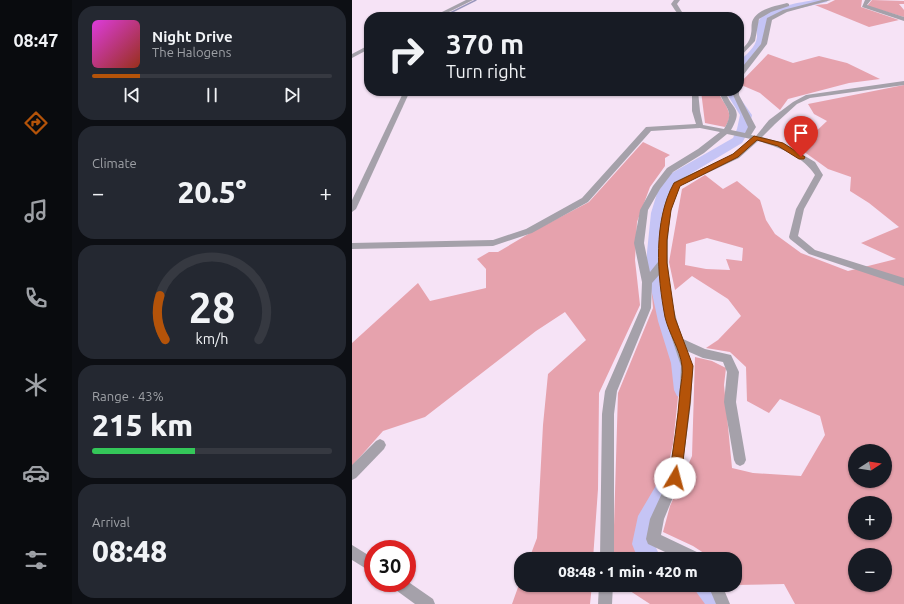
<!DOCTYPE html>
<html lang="en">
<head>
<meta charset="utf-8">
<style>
  :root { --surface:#171b24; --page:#242831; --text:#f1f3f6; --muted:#9ea1a6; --line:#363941; --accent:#b45309 }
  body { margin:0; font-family:Ubuntu,sans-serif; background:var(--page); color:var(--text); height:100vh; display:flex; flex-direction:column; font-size:15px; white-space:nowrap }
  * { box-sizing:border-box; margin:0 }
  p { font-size:13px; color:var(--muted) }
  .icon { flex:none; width:22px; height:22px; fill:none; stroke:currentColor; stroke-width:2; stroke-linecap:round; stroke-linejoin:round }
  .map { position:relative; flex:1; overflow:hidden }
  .details { display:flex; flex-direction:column; gap:6px; padding:6px; background:#0d0f14; width:280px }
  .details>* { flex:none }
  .hud { position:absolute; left:12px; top:12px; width:380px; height:84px; border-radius:16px; box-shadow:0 1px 3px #0004; background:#171b24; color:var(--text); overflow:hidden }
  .needle { width:26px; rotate:78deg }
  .tools { position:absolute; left:496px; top:444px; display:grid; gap:8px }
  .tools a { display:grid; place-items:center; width:44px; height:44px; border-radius:50%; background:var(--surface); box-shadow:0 1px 3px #0004; font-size:20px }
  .speed { position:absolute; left:12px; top:540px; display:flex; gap:8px; font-size:20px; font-weight:700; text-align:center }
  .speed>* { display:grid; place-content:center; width:52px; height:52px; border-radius:50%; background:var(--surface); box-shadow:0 1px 3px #0004; line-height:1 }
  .speed .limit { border:6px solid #d22; background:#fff; color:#111 }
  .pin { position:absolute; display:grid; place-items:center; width:34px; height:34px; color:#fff; margin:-41px -17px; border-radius:50% 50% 50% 0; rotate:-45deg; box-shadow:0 0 4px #0007 }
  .pin .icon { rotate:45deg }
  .me { position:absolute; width:44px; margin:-22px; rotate:8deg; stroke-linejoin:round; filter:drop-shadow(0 0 3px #0008) }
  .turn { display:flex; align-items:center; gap:14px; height:84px; padding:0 16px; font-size:18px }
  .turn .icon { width:52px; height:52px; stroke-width:2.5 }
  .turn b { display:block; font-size:28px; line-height:34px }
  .big { font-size:30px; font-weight:800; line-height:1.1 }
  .details .card { flex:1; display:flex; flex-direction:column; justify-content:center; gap:6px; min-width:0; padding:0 14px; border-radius:16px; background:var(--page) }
  .details .dial { align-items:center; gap:0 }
  .dial svg { height:104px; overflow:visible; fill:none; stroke:var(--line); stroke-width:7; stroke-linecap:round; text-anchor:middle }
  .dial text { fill:var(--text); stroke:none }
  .song { display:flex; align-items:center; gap:12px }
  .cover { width:48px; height:48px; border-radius:6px; background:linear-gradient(135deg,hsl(300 70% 55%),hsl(10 70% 35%)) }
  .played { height:4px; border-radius:2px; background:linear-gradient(90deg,var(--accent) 20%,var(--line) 20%) }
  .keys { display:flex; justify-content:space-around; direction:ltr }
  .heat { display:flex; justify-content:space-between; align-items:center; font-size:22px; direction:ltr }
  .charge { height:6px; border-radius:3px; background:linear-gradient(90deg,#34c759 43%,var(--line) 0) }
  .trip { position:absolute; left:162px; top:552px; width:228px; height:40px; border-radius:16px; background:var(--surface); box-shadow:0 1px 3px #0004; font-weight:800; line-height:40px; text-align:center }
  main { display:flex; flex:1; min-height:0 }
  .menu { display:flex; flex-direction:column; width:72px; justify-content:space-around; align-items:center; background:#090b0e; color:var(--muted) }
  .menu .icon { width:28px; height:28px }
  .menu .current { color:var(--accent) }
  .menu b { font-size:18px; color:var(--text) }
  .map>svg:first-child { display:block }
</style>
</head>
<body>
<main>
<nav class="menu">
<b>08:47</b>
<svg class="icon current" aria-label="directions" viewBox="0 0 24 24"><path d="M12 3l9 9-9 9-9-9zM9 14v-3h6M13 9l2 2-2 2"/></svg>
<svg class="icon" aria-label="music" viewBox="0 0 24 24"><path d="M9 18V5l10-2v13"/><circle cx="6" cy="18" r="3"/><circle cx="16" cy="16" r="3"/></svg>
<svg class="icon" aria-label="phone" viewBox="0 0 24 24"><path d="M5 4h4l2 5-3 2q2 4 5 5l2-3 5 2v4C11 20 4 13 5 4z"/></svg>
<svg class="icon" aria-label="climate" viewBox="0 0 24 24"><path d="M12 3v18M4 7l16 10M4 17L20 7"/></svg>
<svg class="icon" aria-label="car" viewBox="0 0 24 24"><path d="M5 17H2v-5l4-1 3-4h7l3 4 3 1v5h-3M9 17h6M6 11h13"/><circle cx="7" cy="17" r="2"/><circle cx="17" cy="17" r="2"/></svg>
<svg class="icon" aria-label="filters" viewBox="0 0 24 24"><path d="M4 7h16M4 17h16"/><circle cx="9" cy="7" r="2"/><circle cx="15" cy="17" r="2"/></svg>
</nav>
<section class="details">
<div class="card">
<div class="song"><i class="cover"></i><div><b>Night Drive</b><p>The Halogens</p></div></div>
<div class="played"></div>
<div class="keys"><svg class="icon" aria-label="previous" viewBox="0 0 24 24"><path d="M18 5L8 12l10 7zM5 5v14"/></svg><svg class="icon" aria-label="pause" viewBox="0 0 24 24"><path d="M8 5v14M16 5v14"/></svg><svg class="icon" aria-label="next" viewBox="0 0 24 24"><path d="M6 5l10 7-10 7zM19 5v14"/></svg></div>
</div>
<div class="card"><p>Climate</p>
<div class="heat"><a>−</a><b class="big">20.5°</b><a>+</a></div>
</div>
<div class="card dial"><svg viewBox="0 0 100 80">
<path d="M14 69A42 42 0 1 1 86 69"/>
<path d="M14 69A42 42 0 0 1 10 35" stroke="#b45309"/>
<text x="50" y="56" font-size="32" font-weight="700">28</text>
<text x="50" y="72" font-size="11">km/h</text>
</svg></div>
<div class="card"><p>Range · 43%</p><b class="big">215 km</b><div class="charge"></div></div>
<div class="card"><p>Arrival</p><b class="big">08:48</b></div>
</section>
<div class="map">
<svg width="552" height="604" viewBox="0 0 552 604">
  <rect width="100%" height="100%" fill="#f6e3f6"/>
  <g fill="#e6a2ad" fill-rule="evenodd">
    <path d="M483 0H510L509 7 547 20 517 27 463 5 475 4Z"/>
    <path d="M520 0 552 1V4H547L552 10V17L515 6Z"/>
    <path d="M416 54 441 63 467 56 495 63 528 79 497 83 436 99 428 110 408 93 387 84Z"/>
    <path d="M552 85V604H443L432 584 383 585V559H361L341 546 311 532 318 506 340 456 343 357 360 361 374 368 372 385 380 468 401 473 449 476 473 435 468 416 428 399 417 413 395 401 394 367 378 352 354 348 366 340 389 316 376 299 340 276 323 290 317 262 330 189 353 175 371 189 385 181 408 200 414 220 423 234 449 253 496 271 544 259 509 243 547 227 517 203 498 191 499 177 476 169 451 151 459 136 475 121 462 114 456 104ZM355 238 391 248 390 261 374 259 378 270 354 269 333 265 334 244ZM503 451H533V481H503ZM503 503H533V533H503ZM503 555H533V585H503Z"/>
    <path d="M349 91H366C371 105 384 112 373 127L353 123Z"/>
    <path d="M291 142 318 155 313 158V166L298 187 285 222 283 260 288 305 247 393 246 489 241 559H177L185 538 191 425 196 374 234 340 213 312 184 331 73 417 31 431 0 466V343L66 283 78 301 134 288V269L125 259 137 252H146L178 233 237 202Z"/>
    <path d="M306 283 315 324 329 369 321 444 314 474 301 512 288 534 292 548 317 559H261L266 393 301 308 299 284Z"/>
    <path d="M169 579V585H240L238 604H160Z"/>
    <path d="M269 585H352L356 590 359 604H298Z"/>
  </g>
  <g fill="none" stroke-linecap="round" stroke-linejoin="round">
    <path stroke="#9a97bc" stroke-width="1.5" d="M90 17 124 0"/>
    <g fill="#c5c4f5" fill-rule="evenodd">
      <path d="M462 0H476L475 2 435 11 415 21C413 27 415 33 414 39 412 51 398 61 391 69L387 70V61C394 55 404 47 405 37 405 32 403 26 406 22 413 7 447 3 462 0Z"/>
      <path d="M373 91H383L400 115C398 125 396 134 390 143L328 180 319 191 313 213 309 252 311 270 322 321 337 363 340 390 337 396 331 398 325 396 322 390 319 363 306 321 295 270V252L299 213 306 190 318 174 381 138 385 129 388 115Z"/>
      <path d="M319 469 326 472 329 479 307 519 302 543 309 559H286L280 544 286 516 312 472Z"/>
      <path d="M341 585H368L372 591 377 604H353L345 593Z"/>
    </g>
    <g fill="#a5a1aa" fill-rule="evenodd">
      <path d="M114 0H121L87 17H80Z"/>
      <path d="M322 0H328L325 4 330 12 337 17C327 17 324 12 319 4Z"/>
      <path d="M470 0H479L435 12 420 20 415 44 389 78 387 79V71L409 44 415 18 431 10Z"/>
      <path d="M513 0H519L515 5 552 17V21L510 7Z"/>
      <path d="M435 3 437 4V6L419 12 407 19 403 41 387 58V52C392 47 398 42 399 34 400 30 399 26 400 22 404 9 424 6 435 3Z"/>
      <path d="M17 45V49L0 58V54Z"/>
      <path d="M552 81V85L458 98 445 104 423 124 410 137 431 143 463 162 471 175 452 209 446 236 463 250 552 278V286L457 254 438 239 437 237 444 209 463 175C451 156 427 147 406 141L387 158 328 186C325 194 321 203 319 212 312 253 316 300 331 339L353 349 379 355 387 372 384 402 394 460 392 464 388 466 384 464 382 460 372 402 375 372 371 362 351 358 335 351 341 366 339 403 329 478 312 519 309 535 349 554 351 559H328L296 544 294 539 298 519 317 478 327 403 329 366 313 318 308 274 300 283 299 308 265 391 262 414V559H248L250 414 253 391 289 308 290 282 282 243 288 210 301 186 315 168 346 149 368 132 348 128 299 131 236 202 180 233 141 246 0 249V243L141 240 174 229 230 198 294 127 344 124 340 111V91H346L348 111 351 125 372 129C384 109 372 109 367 91H373C380 111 392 107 379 130L393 133 396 127 381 95V91L387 90V95L404 127 399 135 404 136 417 120 441 102 454 95ZM375 134 399 139 381 154 322 182C308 207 307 235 306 262L298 272 292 243 296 210 308 189 321 172 352 153Z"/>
      <path d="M52 91H58L4 209 0 212V200Z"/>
      <path d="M28 439 32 441 34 445 32 449 4 478 0 480V465L24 441Z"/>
      <path d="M0 545 21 558V573L0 560Z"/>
      <path d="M55 581 81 599 83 604H63L41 588 39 583H55Z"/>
      <path d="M247 585H261L260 604H246Z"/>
      <path d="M356 585H370L378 604H364Z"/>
    </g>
  </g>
  <path fill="#b45309" stroke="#753606" d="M402 136 431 143 453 157 452 159H447L426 146 405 140 386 157 328 186 319 210 315 240V263L323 318 341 366 338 403 329 478 327 483 323 484 319 483 317 478C321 449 326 420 328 391 329 383 331 374 330 366 328 349 317 334 313 317 305 275 301 221 322 183L381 154Z"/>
</svg>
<div class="tools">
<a><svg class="needle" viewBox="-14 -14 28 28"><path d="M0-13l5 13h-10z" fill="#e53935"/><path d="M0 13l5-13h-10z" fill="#9ea1a6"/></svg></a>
<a>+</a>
<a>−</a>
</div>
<div class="speed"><div class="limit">30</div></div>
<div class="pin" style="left:449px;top:157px;background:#d93025"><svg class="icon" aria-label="arrive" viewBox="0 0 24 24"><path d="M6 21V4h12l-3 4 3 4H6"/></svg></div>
<svg class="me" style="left:323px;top:478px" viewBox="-20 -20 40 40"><circle r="19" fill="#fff"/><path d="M0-13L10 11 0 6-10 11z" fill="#b45309"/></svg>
<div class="trip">08:48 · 1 min · 420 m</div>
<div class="hud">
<div class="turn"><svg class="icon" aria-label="right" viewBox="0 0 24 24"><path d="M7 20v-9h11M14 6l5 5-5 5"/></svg><div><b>370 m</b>Turn right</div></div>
</div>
</div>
</main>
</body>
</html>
